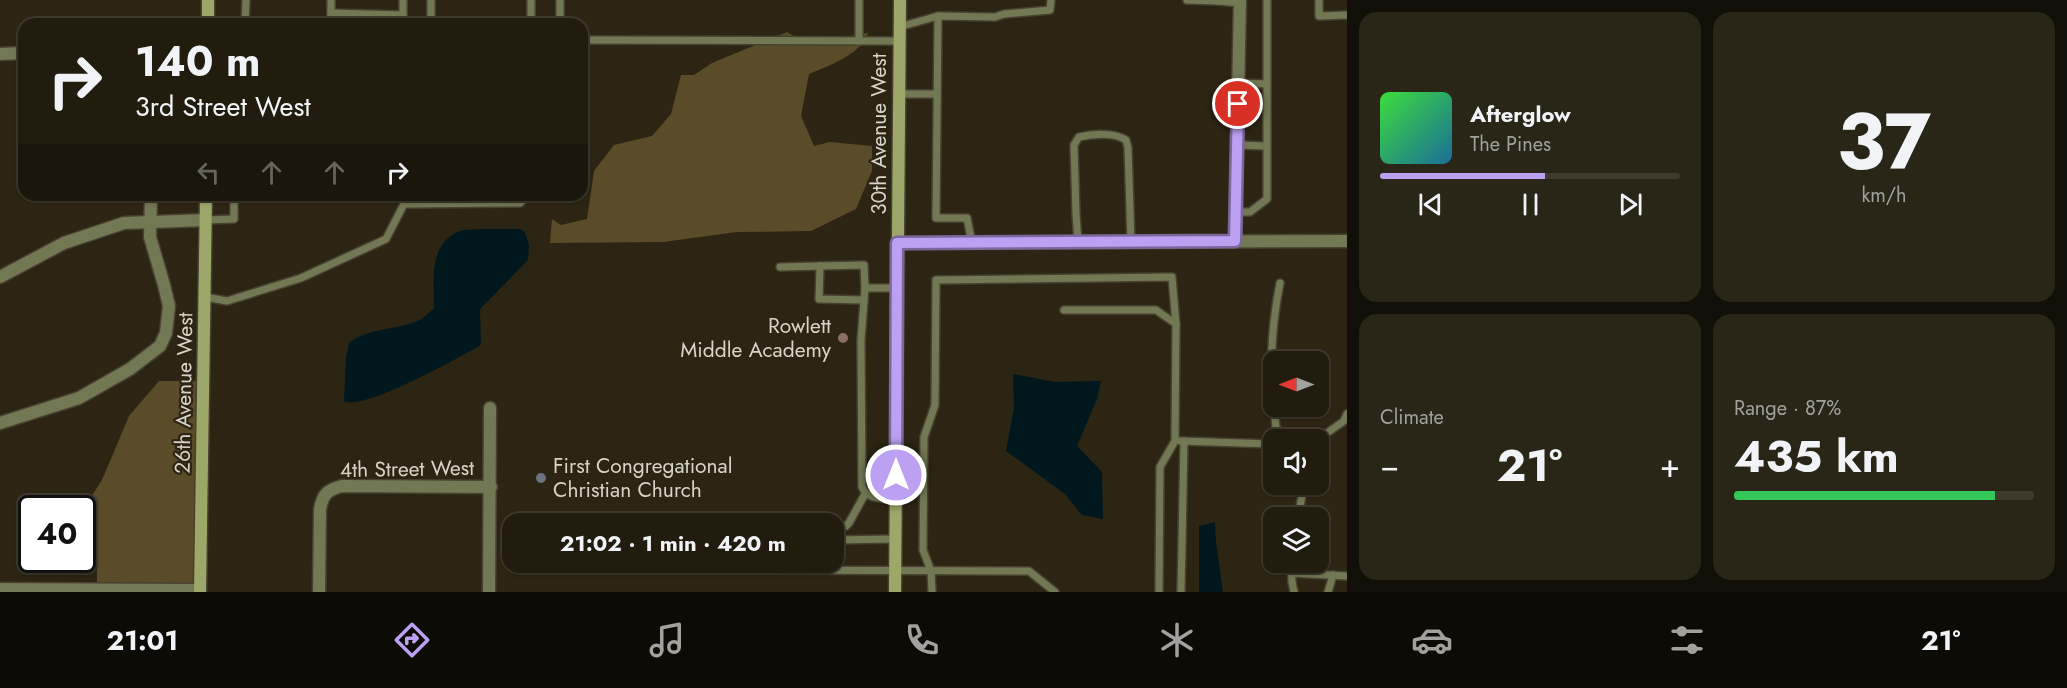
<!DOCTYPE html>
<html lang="en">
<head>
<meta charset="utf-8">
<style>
  :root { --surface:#211c0e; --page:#292517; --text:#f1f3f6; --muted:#a2a19e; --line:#3e3a2e; --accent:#bca0f2 }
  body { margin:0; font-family:Jost,sans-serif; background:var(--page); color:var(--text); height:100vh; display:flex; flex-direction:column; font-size:22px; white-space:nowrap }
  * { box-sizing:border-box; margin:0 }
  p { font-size:20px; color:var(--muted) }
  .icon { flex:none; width:33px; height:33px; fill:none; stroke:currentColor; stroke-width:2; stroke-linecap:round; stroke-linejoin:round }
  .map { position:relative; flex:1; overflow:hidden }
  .panel { display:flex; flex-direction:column; gap:12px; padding:12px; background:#120f08; width:720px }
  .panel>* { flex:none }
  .guide { position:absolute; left:18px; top:18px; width:570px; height:183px; border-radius:18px; box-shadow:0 2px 4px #0004,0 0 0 2px var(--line); background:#211c0e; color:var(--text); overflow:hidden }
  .needle { width:39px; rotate:270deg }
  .tools { position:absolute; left:1263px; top:351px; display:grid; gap:12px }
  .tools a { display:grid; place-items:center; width:66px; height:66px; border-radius:12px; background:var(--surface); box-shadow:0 2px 4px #0004,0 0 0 2px var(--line); font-size:30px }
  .speed { position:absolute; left:18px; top:495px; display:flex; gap:12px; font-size:30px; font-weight:700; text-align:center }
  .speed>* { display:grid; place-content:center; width:78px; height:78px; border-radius:50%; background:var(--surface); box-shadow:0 2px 4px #0004,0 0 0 2px var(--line); line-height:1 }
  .speed .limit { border:3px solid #111; border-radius:9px; background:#fff; color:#111 }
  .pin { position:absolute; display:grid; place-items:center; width:51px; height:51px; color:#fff; margin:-26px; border:3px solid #fff; border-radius:50%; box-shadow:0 2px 6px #0007 }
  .me { position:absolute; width:66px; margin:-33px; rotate:0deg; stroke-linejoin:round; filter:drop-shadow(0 0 4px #0008) }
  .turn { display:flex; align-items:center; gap:21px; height:126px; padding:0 18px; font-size:27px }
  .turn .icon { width:78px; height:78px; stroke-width:2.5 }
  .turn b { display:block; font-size:42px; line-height:51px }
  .lanes { display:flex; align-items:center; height:57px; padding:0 18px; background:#0003; justify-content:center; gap:30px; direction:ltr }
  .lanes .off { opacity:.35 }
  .big { font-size:45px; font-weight:700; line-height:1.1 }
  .panel .tile { flex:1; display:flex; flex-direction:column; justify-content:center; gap:9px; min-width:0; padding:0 21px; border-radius:18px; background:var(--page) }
  .panel .dial { align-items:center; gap:0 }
  .dial b { font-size:78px; line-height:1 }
  .song { display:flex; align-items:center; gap:18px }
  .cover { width:72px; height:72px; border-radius:9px; background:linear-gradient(135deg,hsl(120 70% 55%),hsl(200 70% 35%)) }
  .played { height:6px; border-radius:3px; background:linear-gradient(90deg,var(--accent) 55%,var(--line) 55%) }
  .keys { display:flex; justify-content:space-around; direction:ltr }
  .heat { display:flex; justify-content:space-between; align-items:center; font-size:33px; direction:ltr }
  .charge { height:9px; border-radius:4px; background:linear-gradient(90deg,#34c759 87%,var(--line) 0) }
  .panel .tiles { flex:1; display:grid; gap:12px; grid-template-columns:repeat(2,1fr) }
  .trip { position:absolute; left:502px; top:513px; width:342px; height:60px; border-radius:18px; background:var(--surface); box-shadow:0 2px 4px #0004,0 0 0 2px var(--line); font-weight:700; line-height:60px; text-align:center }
  .tab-bar { display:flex; height:96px; justify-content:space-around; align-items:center; background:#0d0b06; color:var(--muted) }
  .tab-bar .icon { width:42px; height:42px }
  .tab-bar .current { color:var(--accent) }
  .tab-bar b { font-size:27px; color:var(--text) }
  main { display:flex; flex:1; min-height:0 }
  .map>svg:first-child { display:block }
</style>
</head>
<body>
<main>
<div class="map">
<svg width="1347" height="592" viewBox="0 0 1347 592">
  <rect width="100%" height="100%" fill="#2c2513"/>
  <g fill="#5a4c28">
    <path d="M787 32 806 43 868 33C863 53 827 67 809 74L801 116 814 146 830 142 872 146V171L856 209 811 231 737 232 663 242 550 243 552 219 561 225 587 219 594 171 614 145 652 136 671 114 681 75H694L712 63Z"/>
    <path d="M159 381H197L194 584H97V558L83 551 82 511 102 480 129 416Z"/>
  </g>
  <g fill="#00171e">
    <path d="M479 229H520L525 232 529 245 528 260 480 309 481 344 478 347C455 359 364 411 344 401L346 358 349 343C370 326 401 331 423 318 427 315 431 311 434 308 434 281 428 243 460 231 465 229 473 230 479 229Z"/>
    <path d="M1013 374 1055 382 1101 381 1097 399 1077 446 1102 472 1103 519 1082 515 1065 494 1006 451 1014 408Z"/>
    <path d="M1215 522 1216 543 1223 592H1199V526Z"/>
  </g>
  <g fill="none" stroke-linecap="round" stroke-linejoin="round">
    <defs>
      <g id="lane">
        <path d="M431 0V24"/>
        <path d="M859 0V41"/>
        <path d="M1187 0 1218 1V0"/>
        <path d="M1319 0V16L1347 15"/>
        <path d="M1218 1 1240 3"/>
        <path d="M331 13 403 15"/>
        <path d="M938 16 936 218H967L972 243"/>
        <path d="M245 24 246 0"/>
        <path d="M331 24V0"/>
        <path d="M403 24V0"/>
        <path d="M531 24V0"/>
        <path d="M560 24V0"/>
        <path d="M899 27 938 16 995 17 1004 14 1050 10 1051 0"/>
        <path d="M582 40 899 41"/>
        <path d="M1238 83 1267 84"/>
        <path d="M898 94H937"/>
        <path d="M1237 145 1267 146"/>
        <path d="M404 204 520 203 525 198V195"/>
        <path d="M1236 212H1250L1267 199V0"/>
        <path d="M206 220 234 219V195"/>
        <path d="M1078 242 1076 214 1074 145 1079 137C1092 134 1114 132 1126 140L1128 148 1131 242"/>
        <path d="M780 267 820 266"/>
        <path d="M205 297 227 301 301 278 386 239 404 204 405 195"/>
        <path d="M864 300 819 299 820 266 864 265 865 288"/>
        <path d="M1064 310H1156L1176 324 1175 441 1160 467 1159 592"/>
        <path d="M1274 403C1269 362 1272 323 1280 283"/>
        <path d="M1274 406 1276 428 1290 440"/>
        <path d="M1317 440 1344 421 1347 414"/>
        <path d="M1180 441 1274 444"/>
        <path d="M895 499C882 498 869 501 862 487L861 340 865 288H897"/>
        <path d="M1298 518 1304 484"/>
        <path d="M693 524 706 518 767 516 804 517 823 524"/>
        <path d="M834 528 846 526 849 523 865 494"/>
        <path d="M834 540 895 539"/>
        <path d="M695 562 706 570H732"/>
        <path d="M725 562 726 566 732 570 1029 571 1055 592"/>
        <path d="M1291 562 1292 582 1294 592"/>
        <path d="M1291 573 1347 576"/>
        <path d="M932 592 931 571 923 550 924 437 935 405 936 280 1172 277 1176 324"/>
        <path d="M1181 592 1184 441"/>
        <path d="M1328 592 1333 575"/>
      </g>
      <g id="street">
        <path d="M0 54 24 53"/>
        <path d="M1235 241 1240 0"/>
        <path d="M897 243 1347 241"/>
        <path d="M0 277 64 243 124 223 206 220"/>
        <path d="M0 423 79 398 130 369 160 346 166 333 169 306 164 285 150 237 151 195"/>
        <path d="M0 589 200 590"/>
        <path d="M319 592 320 509C323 494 327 490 342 486L491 487"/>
        <path d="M489 592 490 408"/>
      </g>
      <g id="secondary">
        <path d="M208 24V0"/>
        <path d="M200 592 206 195"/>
        <path d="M895 592 900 0"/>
      </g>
    </defs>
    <use href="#lane" stroke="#484130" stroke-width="10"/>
    <use href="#street" stroke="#484130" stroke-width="15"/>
    <use href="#secondary" stroke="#484130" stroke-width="15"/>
    <use href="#lane" stroke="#727853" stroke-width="7"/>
    <use href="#street" stroke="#727853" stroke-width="12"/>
    <use href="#secondary" stroke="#9ea76a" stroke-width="12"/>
  </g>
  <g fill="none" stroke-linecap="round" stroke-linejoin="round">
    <defs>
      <path id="route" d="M896 475 897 243 1235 241 1238 104"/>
    </defs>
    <use href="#route" stroke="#7a689d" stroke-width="15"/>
    <use href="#route" stroke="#bca0f2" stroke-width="10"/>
  </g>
  <circle fill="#8d6e63" stroke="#2c2513" stroke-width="2" cx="843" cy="338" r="6"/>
  <circle fill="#6b7280" stroke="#2c2513" stroke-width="2" cx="541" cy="478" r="6"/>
  <g text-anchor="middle" stroke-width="4.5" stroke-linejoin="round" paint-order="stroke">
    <g font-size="21" fill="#d9d4c9" stroke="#2c2513">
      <text transform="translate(879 134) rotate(-90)" y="7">30th Avenue West</text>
      <text transform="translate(184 393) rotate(-89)" y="7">26th Avenue West</text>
      <text transform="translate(407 469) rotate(-1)" y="7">4th Street West</text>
    </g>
    <g font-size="21" fill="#d9d4c9" stroke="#2c2513" text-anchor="end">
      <text x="831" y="333">Rowlett<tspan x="831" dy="24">Middle Academy</tspan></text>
      <text x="553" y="473" text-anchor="start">First Congregational<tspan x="553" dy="24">Christian Church</tspan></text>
    </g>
  </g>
</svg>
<div class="tools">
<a><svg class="needle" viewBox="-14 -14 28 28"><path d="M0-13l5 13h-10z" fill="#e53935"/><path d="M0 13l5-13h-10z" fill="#a2a19e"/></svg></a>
<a><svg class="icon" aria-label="sound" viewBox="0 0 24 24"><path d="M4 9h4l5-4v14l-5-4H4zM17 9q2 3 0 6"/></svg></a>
<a><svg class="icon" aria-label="layers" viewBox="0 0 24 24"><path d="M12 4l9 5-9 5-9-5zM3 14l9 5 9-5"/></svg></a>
</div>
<div class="speed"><div class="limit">40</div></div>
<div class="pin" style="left:1238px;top:104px;background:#d93025"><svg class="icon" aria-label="arrive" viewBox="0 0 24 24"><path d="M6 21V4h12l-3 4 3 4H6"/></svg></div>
<svg class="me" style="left:896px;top:475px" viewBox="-20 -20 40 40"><circle r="17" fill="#bca0f2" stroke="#fff" stroke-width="3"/><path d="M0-11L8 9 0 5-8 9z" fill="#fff"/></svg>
<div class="trip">21:02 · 1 min · 420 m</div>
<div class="guide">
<div class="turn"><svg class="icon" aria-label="right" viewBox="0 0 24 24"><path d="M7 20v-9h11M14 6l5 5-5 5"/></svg><div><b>140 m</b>3rd Street West</div></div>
<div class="lanes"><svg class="icon off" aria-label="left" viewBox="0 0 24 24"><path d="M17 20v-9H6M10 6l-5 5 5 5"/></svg><svg class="icon off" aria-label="ahead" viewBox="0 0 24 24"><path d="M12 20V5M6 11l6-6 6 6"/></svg><svg class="icon off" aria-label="ahead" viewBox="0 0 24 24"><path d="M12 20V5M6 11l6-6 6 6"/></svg><svg class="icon" aria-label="right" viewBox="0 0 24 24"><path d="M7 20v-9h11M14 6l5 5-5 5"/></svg></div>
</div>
</div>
<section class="panel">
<div class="tiles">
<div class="tile">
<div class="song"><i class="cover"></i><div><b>Afterglow</b><p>The Pines</p></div></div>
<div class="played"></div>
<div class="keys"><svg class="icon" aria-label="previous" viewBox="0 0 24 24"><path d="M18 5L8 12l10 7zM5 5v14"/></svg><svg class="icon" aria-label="pause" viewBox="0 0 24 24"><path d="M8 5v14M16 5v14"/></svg><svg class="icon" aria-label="next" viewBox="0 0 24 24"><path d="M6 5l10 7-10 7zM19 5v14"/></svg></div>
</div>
<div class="tile dial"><b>37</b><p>km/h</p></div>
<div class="tile"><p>Climate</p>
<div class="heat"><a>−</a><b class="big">21°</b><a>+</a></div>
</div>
<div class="tile"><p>Range · 87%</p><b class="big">435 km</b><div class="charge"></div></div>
</div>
</section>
</main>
<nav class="tab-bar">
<b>21:01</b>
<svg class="icon current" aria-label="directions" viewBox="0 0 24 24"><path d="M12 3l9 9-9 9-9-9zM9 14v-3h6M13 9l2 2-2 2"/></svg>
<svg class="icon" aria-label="music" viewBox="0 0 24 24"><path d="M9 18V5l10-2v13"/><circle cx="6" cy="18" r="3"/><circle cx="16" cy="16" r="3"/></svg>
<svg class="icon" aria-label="phone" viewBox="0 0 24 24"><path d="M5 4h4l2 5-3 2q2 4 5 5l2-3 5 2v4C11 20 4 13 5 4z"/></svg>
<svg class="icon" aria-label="climate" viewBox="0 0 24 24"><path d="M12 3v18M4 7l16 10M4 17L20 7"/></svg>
<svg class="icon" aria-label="car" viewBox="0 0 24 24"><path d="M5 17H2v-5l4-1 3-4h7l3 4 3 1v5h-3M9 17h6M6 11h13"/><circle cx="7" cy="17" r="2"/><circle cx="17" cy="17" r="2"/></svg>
<svg class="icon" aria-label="filters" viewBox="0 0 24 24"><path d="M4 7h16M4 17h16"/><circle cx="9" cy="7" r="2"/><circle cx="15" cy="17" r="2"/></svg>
<b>21°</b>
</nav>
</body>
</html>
